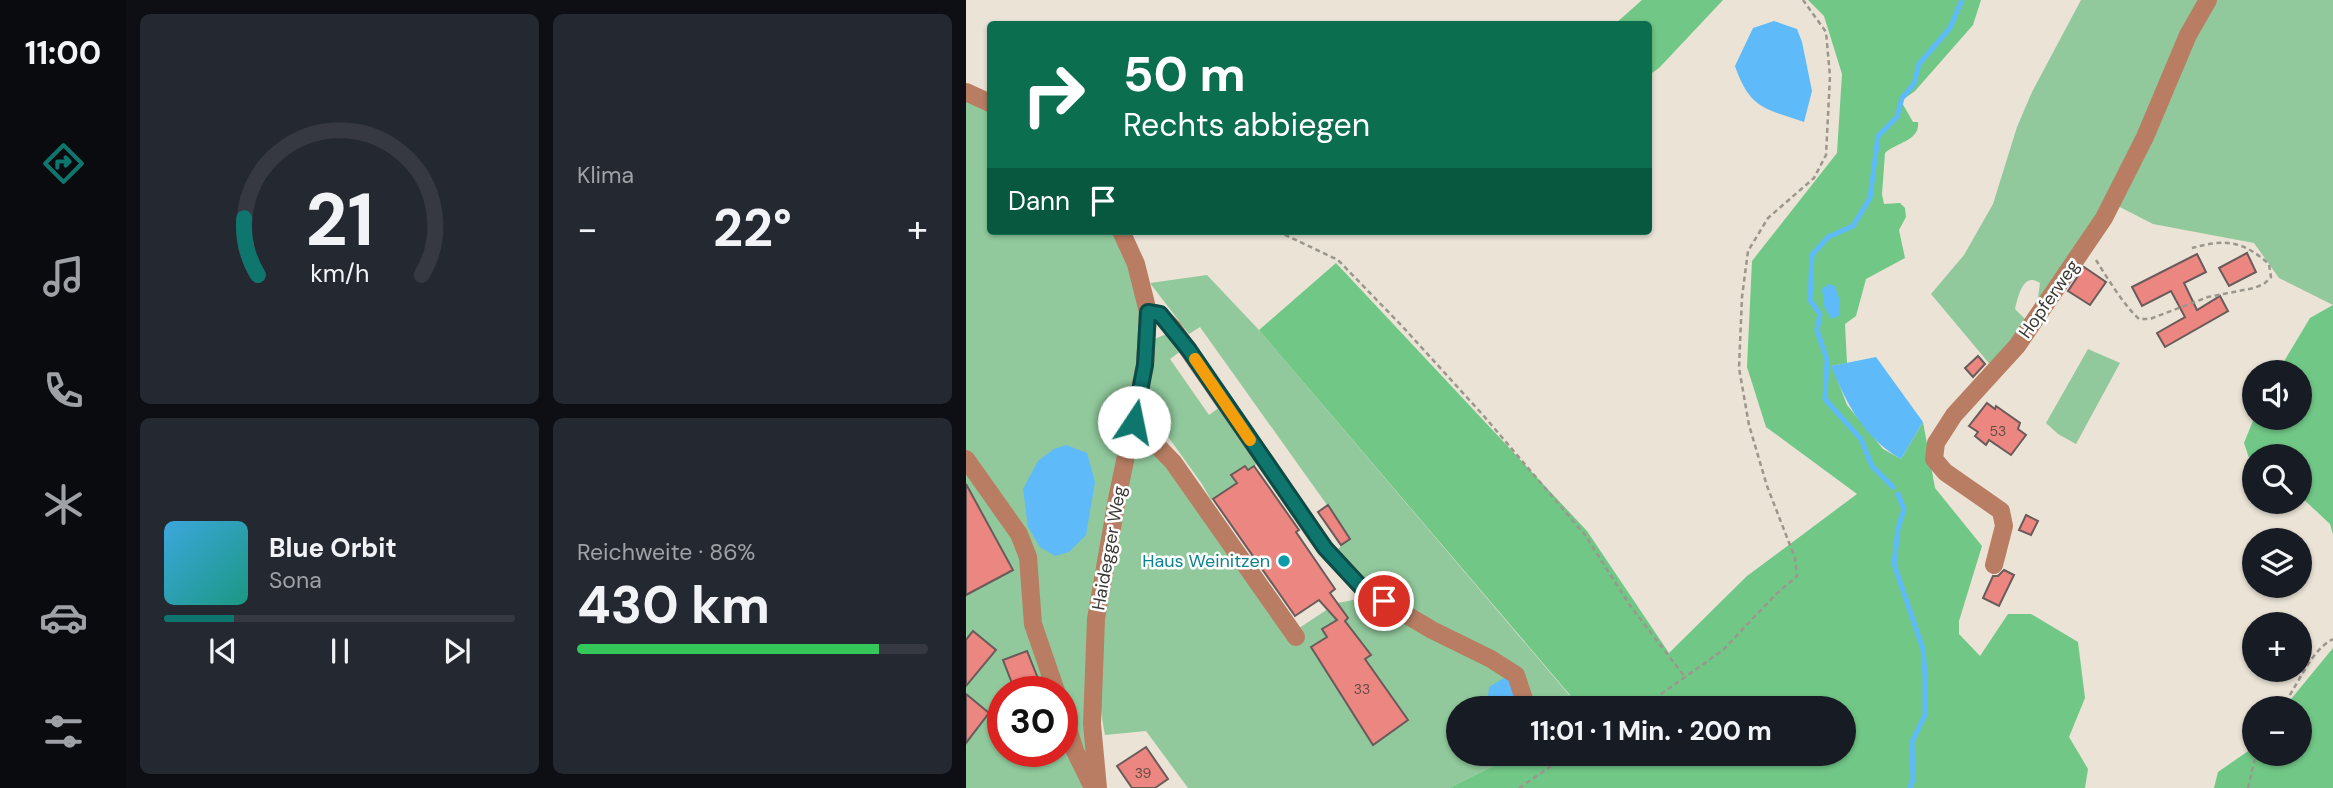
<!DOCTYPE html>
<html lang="de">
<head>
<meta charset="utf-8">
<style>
  :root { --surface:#171b24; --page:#242831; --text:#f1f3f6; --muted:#9ea1a6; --line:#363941; --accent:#0f766e }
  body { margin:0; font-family:"DM Sans",sans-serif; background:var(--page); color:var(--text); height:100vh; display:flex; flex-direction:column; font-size:26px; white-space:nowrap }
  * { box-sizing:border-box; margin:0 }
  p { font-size:23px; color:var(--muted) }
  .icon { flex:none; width:38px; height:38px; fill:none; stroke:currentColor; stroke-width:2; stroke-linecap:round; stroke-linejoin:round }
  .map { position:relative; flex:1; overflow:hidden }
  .panel { display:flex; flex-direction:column; gap:14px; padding:14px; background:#0d0f14; width:840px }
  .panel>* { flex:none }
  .top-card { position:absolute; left:21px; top:21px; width:665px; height:214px; border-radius:7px; box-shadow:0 2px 5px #0004; background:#0b6e4f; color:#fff; overflow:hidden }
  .buttons { position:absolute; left:1276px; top:360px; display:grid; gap:14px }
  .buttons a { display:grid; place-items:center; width:70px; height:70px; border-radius:50%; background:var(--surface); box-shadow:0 2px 5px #0004; font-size:35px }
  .speed { position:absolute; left:21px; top:676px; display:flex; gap:14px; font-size:35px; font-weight:700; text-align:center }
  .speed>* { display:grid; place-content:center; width:91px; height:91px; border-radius:50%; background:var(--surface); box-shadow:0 2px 5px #0004; line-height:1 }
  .speed .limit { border:10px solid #d22; background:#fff; color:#111 }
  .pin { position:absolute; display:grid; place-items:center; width:60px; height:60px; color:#fff; margin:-30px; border:4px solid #fff; border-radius:50%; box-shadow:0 2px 7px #0007 }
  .me { position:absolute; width:77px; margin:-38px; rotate:11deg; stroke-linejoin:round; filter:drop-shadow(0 0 5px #0008) }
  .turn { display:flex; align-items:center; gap:24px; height:147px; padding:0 21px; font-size:32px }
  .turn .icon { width:91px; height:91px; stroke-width:2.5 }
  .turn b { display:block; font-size:49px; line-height:60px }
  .then { display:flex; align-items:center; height:66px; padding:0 21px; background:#0003; gap:14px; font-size:26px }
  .big { font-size:52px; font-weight:700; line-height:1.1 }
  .panel .tile { flex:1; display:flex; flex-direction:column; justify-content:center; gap:10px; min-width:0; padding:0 24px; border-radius:10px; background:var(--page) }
  .panel .dial { align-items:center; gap:0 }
  .dial svg { height:182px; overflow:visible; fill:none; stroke:var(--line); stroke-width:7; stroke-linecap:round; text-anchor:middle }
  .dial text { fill:var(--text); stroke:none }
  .song { display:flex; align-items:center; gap:21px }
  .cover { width:84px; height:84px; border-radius:10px; background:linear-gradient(135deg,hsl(200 70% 55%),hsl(170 70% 35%)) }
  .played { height:7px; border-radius:4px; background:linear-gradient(90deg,var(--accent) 20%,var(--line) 20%) }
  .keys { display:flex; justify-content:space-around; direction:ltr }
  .heat { display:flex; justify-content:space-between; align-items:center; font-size:38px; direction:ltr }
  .charge { height:10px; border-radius:5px; background:linear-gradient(90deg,#34c759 86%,var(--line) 0) }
  .panel .tiles { flex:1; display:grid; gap:14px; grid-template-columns:repeat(2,1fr) }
  .trip { position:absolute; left:480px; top:696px; width:410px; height:70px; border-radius:35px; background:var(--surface); box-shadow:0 2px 5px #0004; font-weight:700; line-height:70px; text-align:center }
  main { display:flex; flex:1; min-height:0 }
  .tab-bar { display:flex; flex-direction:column; width:126px; justify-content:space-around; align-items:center; background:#090b0e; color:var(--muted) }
  .tab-bar .icon { width:49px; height:49px }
  .tab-bar .selected { color:var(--accent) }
  .tab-bar b { font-size:32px; color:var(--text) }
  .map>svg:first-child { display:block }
</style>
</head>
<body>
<main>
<nav class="tab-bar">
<b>11:00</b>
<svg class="icon selected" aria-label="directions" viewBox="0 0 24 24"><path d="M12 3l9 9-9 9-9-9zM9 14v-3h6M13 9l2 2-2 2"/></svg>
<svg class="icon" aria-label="music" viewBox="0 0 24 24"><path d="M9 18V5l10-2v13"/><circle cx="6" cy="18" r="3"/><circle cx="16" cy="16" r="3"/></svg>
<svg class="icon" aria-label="phone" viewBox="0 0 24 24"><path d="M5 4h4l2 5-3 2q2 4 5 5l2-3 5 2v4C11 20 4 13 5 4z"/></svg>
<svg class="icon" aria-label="climate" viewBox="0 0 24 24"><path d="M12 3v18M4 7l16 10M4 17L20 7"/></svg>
<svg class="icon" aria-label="car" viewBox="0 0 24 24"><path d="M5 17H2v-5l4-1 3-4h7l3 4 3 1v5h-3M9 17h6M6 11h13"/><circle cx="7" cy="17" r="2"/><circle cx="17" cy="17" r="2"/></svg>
<svg class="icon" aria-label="filters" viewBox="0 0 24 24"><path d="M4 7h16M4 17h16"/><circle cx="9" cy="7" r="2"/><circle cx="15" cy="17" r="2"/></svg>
</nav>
<section class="panel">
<div class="tiles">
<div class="tile dial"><svg viewBox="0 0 100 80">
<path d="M14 69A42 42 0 1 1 86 69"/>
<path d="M14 69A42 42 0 0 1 8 44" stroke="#0f766e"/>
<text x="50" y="56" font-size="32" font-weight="700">21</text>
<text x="50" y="72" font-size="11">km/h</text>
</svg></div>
<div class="tile"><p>Klima</p>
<div class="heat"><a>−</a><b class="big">22°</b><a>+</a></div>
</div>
<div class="tile">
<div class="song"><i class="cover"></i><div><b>Blue Orbit</b><p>Sona</p></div></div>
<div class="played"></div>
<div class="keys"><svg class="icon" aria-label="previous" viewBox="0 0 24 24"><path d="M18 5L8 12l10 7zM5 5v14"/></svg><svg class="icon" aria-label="pause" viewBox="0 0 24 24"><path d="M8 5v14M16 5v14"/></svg><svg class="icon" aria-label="next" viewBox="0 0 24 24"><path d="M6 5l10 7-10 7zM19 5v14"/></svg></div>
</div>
<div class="tile"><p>Reichweite · 86%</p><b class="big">430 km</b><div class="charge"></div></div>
</div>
</section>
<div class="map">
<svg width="1367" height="788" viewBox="0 0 1367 788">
  <rect width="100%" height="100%" fill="#eae3d6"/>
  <g fill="#91c99c" fill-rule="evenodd">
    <path d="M1115 0H1238L1146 195 1077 299 1072 298 1074 283C1057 271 1052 297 1049 309L1063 323 1027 368 965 294 998 255 1027 204 1051 127 1066 92Z"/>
    <path d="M1244 0H1367V305L1313 278 1288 243 1187 224 1146 203Z"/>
    <path d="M0 92 24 103V231H155L182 312 137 575 132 788H0ZM37 691H96V751H37Z"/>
    <path d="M241 275 293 330 604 696 593 709H492V754H551L483 788H222L180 731 139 735C127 679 138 620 147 565 154 526 161 487 167 449L177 446 195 459 321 636 371 603 393 599 363 558 376 545V526L234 327 223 334 184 283Z"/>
    <path d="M203 333 215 351 204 359 243 415 254 407 291 464 282 470 279 466 266 475 271 483 245 500 236 484 183 410 180 396 186 340Z"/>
    <path d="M1122 349 1154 363 1110 444 1092 434 1080 423Z"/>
  </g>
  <g fill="#71c786">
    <path d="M676 0H757L693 68 683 75 682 24H649Z"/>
    <path d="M842 0H1015L1007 25 949 91 935 101 947 122H952C954 141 931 142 919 153L916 194 918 204 934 203 939 208 940 217 933 230 939 258 900 279 890 316 879 324 881 363 866 366 881 405 917 449 935 459 957 422 969 488 1016 546 993 621V634L1014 656 1042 614H1065L1112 642 1119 698 1103 737 1122 769 1119 788H483L551 754H877V709H593L604 695 293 330 370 263 621 531 703 653 781 576 891 494 800 427 781 367 786 261 871 153 876 74 858 16Z"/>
    <path d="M1367 305V534L1364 524 1334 496V457H1288V473L1278 443 1288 418H1334V373H1311L1344 318Z"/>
    <path d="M1367 648V788H1248L1252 772 1288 747V754H1334V709H1317Z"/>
  </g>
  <g fill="#5ebaf8">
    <path d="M808 21 831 29 836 42 846 91 838 122C798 108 784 109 769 66L787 28Z"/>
    <path d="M863 284 869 286 874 301 873 316 865 319 858 306 856 289Z"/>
    <path d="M910 357 957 422 935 459C898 438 881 405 865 366Z"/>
    <path d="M100 445 121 453 129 482 120 535 103 552 89 556 74 547 62 527 57 489 72 461 88 449Z"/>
    <path d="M543 675 557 709H527L522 696 523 687Z"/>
  </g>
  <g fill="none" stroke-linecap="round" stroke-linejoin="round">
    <g stroke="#5ebaf8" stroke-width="5">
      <path d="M927 487 906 466 895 439 859 399 861 360 851 330 854 314 844 300 846 255 862 237 887 226 904 198 912 136 931 117 936 98 948 84 953 64 984 28 996 0"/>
      <path d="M932 494 938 509 932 529 928 564 957 649 959 675V715L946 742 947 780 944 788"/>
    </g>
  </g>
  <g fill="#eb8680" stroke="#6a5b5a" stroke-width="2">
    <path d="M1281 253 1290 272 1263 286 1253 268Z"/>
    <path d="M1231 254 1240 272 1218 283 1231 310 1254 296 1262 311 1199 347 1191 333 1219 317 1205 291 1176 306 1166 287Z"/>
    <path d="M1118 267 1140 282 1124 305 1102 291Z"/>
    <path d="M1012 356 1019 364 1007 377 999 368Z"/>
    <path d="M1021 403 1029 409 1030 406 1054 423 1052 429 1060 435 1045 455 1023 440 1020 445 1009 436 1012 432 1003 426Z"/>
    <path d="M279 466 282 470 288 466 333 530 330 532 369 589 364 593 382 618 379 621 405 655 399 659 442 720 407 745 345 647 361 637 356 629 371 620 353 600 329 616 247 499 271 483 265 475Z"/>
    <path d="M0 484 47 570 0 595Z"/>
    <path d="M362 505 384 539 375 545 352 512Z"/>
    <path d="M1060 515 1072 521 1065 535 1053 530Z"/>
    <path d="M1038 570 1048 575 1033 606 1017 598 1027 576H1032Z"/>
    <path d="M7 631 30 650 0 686V640Z"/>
    <path d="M61 651 77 691H49L37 660Z"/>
    <path d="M0 694 23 713 0 743Z"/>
    <path d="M180 747 202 779 189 788H166L151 766Z"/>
  </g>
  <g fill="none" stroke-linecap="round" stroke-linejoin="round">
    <g stroke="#9c978d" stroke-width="2.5" stroke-dasharray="5 3.5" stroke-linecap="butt">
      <path d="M311 231 372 260 436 326 517 415 619 535 665 607 719 677"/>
      <path d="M1130 260C1142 279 1157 304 1173 319H1184L1242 297 1288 288 1298 284 1305 277 1303 264C1276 240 1259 239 1226 248"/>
      <path d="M674 709 757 650 810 594 831 576 829 558 801 486 783 425 773 368 776 297 782 251 802 218 848 178 860 155 864 76 860 32 837 0"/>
      <path d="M1314 709C1331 689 1343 651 1367 639"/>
      <path d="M553 788 603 754"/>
      <path d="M1282 788 1290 754"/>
    </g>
    <g stroke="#b87d63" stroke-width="18">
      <path d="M0 92 24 103"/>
      <path d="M182 312 193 314 207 328 359 548 397 589 466 630 525 659 550 675 560 705"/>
      <path d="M168 422 207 462 330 637"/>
      <path d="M0 459 53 534 62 557 67 624 90 691"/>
      <path d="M1028 565 1038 526 1035 511 979 472 968 459 970 443 988 415 1051 346 1138 218 1179 137 1222 35 1242 0"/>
      <path d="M96 709 109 751 127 788"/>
      <path d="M132 788 126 724 130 619 151 499 179 365 182 312 170 264 155 231"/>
    </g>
  </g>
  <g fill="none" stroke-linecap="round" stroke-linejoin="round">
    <defs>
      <path id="route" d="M168 422 179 365 182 312 194 314 223 350 359 548 397 589 418 601"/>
    </defs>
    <use href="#route" stroke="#0a4d48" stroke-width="18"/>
    <use href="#route" stroke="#0f766e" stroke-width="12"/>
    <path stroke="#f59e0b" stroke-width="12" d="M229 359 284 440"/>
  </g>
  <circle fill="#0f9aa8" stroke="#fff" stroke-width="2.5" cx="318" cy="561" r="7"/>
  <g text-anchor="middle" stroke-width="5" stroke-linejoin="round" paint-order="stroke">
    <g font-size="14" fill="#674c47">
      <text x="1032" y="436">53</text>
      <text x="396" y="694">33</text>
      <text x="177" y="778">39</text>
    </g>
    <g font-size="18" fill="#3b3934" stroke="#fff">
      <text transform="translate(1083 299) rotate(-55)" y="6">Hopferweg</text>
      <text transform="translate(143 548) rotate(-80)" y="6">Haidegger Weg</text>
    </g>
    <g font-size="18" fill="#0d838f" stroke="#fff" text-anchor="end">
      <text x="304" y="567">Haus Weinitzen</text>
    </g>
  </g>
</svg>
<div class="buttons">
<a><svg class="icon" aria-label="sound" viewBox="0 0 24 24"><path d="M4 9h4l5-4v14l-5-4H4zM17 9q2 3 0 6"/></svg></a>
<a><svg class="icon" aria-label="search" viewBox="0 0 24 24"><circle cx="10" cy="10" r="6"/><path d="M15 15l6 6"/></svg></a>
<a><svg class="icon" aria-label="layers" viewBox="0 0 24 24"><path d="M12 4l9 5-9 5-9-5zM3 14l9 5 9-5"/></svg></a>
<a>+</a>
<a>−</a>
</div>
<div class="speed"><div class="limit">30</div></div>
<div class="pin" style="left:418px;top:601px;background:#d93025"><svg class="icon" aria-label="arrive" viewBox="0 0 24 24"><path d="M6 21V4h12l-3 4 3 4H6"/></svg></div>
<svg class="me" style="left:168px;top:422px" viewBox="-20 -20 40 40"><circle r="19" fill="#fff"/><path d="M0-13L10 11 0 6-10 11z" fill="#0f766e"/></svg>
<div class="trip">11:01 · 1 Min. · 200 m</div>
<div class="top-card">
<div class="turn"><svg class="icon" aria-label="right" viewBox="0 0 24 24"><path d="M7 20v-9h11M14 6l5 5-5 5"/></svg><div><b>50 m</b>Rechts abbiegen</div></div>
<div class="then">Dann<svg class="icon" aria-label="arrive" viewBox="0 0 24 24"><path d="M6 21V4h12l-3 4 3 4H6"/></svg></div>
</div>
</div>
</main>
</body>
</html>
